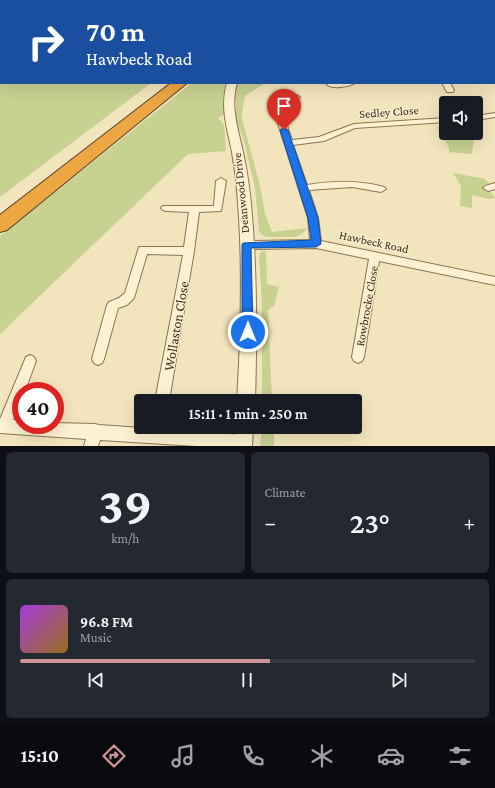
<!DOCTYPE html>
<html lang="en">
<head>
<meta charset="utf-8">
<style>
  :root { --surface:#171b24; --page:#242831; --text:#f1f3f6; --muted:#9ea1a6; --line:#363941; --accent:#cd9495 }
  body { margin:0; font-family:"Crimson Pro",serif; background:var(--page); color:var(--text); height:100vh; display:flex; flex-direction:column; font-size:15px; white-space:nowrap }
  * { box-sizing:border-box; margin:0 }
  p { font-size:13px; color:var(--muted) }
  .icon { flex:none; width:22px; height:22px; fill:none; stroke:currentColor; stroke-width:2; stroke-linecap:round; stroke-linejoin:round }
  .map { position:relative; height:446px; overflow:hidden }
  .drawer { display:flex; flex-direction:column; gap:6px; padding:6px; background:#0d0f14; flex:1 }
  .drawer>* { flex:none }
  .top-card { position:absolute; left:0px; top:0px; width:495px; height:84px; box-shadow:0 4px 16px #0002; background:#1a4fa0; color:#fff; overflow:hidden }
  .buttons { position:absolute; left:439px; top:96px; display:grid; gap:8px }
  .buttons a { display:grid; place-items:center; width:44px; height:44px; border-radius:4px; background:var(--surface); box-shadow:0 4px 16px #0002; font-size:20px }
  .speed { position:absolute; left:12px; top:382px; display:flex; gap:8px; font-size:20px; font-weight:700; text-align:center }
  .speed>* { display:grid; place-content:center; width:52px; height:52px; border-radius:50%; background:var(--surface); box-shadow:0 4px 16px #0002; line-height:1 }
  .speed .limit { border:6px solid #d22; background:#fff; color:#111 }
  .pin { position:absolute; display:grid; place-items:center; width:34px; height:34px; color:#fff; margin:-41px -17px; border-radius:50% 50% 50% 0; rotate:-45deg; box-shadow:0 0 4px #0007 }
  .pin .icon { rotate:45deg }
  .me { position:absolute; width:44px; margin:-22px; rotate:0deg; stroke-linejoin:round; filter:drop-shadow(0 0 3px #0008) }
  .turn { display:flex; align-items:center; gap:14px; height:84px; padding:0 20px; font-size:18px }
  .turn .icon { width:52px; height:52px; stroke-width:2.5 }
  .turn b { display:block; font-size:28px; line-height:34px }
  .big { font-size:30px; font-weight:600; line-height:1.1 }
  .drawer .widget { flex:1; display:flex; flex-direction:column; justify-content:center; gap:6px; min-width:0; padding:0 14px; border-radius:6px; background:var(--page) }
  .drawer .dial { align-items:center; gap:0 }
  .dial b { font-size:52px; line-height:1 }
  .song { display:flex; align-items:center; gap:12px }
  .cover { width:48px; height:48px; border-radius:6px; background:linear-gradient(135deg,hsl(280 70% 55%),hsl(40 70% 35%)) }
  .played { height:4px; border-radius:2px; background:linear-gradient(90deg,var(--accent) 55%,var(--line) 55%) }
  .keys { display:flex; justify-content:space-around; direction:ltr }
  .heat { display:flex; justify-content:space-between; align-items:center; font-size:22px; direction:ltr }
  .drawer .tiles { flex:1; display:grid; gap:6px; grid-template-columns:1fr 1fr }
  .widget:last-child { grid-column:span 2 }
  .trip { position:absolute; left:134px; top:394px; width:228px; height:40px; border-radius:4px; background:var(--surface); box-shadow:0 4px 16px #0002; font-weight:600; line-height:40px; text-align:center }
  .tab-bar { display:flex; height:64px; justify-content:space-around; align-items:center; background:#090b0e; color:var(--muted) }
  .tab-bar .icon { width:28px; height:28px }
  .tab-bar .active { color:var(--accent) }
  .tab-bar b { font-size:18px; color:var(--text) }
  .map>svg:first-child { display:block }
</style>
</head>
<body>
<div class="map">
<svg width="495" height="446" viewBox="0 0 495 446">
  <rect width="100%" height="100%" fill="#f2e4bc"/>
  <path fill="#e9e0a9" d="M0 0H242L1 1 0 31Z"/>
  <g fill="#c7d190">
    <path d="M0 31 1 83H151L0 197V145L1 144H0Z"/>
    <path d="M192 83H226L225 87 224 115 218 118 224 125 226 151 188 154 0 334V236Z"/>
    <path d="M238 83H265L245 96 242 113V119L260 186 265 214 272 232 307 228 303 233 296 237H267L262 235 259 231 255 188 243 137 236 122V86Z"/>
    <path d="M476 123H479L478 137H474L472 154 449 152V148L437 127 446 126V133H476Z"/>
    <path d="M453 173 485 179 489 183 483 185 488 188 495 198 489 199 473 195 472 196V208L460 206 461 186Z"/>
    <path d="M266 251 267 284 279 287 274 306 268 310 272 401H262V301L259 256 261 252Z"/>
    <path d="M262 427H274V446H260Z"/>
  </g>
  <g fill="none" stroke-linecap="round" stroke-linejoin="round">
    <defs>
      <g id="minor">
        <rect x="419" y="0" width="6" height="1"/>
        <rect x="494" y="27" width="1" height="4"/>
        <path d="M328 83H355C349 87 333 89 327 85Z"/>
        <path d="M442 83H450L454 90 453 92H447Z"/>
        <path d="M293 95H296L300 97 285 107 282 111 292 140 319 137 354 124 446 118V122L355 128 324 141 293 145 307 185C333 181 358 180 384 187L386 189 381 192 352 187 309 190 318 218 321 241 495 277V285L379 261 364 357 362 361 358 363 354 361 352 357 369 259 316 248 247 249 243 248 242 245 243 242 247 241 310 240 308 218 274 111 279 103Z"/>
        <path d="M495 113V117L476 120V116Z"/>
        <path d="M221 178 226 181 221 211 199 212 194 251 169 401H155L183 255 147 254 134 298 127 305 118 308 104 359 102 363 98 365 94 363 92 359 107 305 109 302 119 298 125 293 139 247H184L189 212 166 211 163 210 161 208 163 206H214L216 181Z"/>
        <path d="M495 183V189L488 191 483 188 485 186Z"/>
        <path d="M30 355 34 357 36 361 25 391H21V400L13 420H21V425H55V423L95 424 99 425 243 435 248 437 250 442 249 446H196L100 440 98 446H84L86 439 0 433V419L26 357Z"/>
      </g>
      <g id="tertiary">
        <path d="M314 0H323L313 1Z"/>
        <path d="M470 0H478L479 1H471Z"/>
        <rect x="494" y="16" width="1" height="5"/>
        <path d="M227 83H237C230 107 238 128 243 152 247 169 249 186 251 203 257 268 257 336 255 401H237C241 336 243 268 238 203 237 186 235 169 232 152 227 128 220 107 227 83Z"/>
        <path d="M235 427H253L252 446H234Z"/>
      </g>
      <g id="motorway">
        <path d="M267 0H278L267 1Z"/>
        <path d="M291 0H302L291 1Z"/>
        <path d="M171 83H187L7 230 0 232V215Z"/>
      </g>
    </defs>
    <use href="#minor" stroke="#8c7354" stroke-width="2"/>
    <use href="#tertiary" stroke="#8c7354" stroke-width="2"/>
    <use href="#motorway" stroke="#594129" stroke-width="2"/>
    <use href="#minor" fill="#fcf1d0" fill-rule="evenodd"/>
    <use href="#tertiary" fill="#fcf1d0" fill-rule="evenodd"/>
    <use href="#motorway" fill="#eca743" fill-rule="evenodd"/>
  </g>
  <path fill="#1a73e8" stroke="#114b97" d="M284 127 288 130 318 218 321 244 316 247 251 248 253 332 252 336 248 337 244 336 242 332V245L243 243 311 240 308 218 280 130Z"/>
  <g text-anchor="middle" stroke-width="3" stroke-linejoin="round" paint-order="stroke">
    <g font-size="12" fill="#392a1a" stroke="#f9eecd">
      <text transform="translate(389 112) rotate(-4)" y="4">Sedley Close</text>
      <text transform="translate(241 193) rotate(-96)" y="4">Deanwood Drive</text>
      <text transform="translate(374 242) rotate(12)" y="4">Hawbeck Road</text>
      <text transform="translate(367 306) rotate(-80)" y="4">Rowbrocke Close</text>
    </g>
    <g font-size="14" fill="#392a1a" stroke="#f9eecd">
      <text transform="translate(176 326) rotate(-80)" y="5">Wollaston Close</text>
    </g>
  </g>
</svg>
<div class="buttons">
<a><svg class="icon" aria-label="sound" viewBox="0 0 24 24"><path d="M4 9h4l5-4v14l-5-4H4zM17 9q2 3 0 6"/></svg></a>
</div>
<div class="speed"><div class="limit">40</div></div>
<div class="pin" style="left:284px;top:130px;background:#d93025"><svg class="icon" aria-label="arrive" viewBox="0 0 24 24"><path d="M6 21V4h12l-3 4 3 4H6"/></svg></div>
<svg class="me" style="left:248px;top:332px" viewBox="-20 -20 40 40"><circle r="17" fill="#1a73e8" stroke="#fff" stroke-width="3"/><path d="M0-11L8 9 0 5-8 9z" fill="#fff"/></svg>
<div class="trip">15:11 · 1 min · 250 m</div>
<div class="top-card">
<div class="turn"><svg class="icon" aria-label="right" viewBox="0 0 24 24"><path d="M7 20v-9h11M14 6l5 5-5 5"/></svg><div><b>70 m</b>Hawbeck Road</div></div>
</div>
</div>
<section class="drawer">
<div class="tiles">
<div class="widget dial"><b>39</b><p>km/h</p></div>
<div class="widget"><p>Climate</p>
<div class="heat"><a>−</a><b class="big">23°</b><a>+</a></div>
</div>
<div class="widget">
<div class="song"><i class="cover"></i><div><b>96.8 FM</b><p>Music</p></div></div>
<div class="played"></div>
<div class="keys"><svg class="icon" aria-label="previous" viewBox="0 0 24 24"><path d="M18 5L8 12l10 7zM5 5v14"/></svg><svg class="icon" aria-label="pause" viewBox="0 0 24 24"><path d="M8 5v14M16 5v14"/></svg><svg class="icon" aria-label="next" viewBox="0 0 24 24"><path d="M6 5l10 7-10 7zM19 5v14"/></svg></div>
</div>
</div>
</section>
<nav class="tab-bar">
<b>15:10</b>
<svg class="icon active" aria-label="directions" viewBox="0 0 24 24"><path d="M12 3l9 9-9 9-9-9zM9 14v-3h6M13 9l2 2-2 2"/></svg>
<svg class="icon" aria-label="music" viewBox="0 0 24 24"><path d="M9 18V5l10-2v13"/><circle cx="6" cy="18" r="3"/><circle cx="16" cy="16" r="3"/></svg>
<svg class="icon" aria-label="phone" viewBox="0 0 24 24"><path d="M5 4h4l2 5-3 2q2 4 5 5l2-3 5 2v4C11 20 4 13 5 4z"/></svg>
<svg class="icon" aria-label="climate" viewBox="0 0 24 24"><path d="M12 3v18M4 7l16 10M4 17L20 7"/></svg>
<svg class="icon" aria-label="car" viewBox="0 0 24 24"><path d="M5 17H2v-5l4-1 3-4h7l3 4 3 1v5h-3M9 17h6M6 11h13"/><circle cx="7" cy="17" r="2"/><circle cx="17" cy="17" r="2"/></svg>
<svg class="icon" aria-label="filters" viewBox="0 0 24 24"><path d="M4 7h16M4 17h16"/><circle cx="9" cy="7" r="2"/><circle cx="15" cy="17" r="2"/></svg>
</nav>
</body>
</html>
